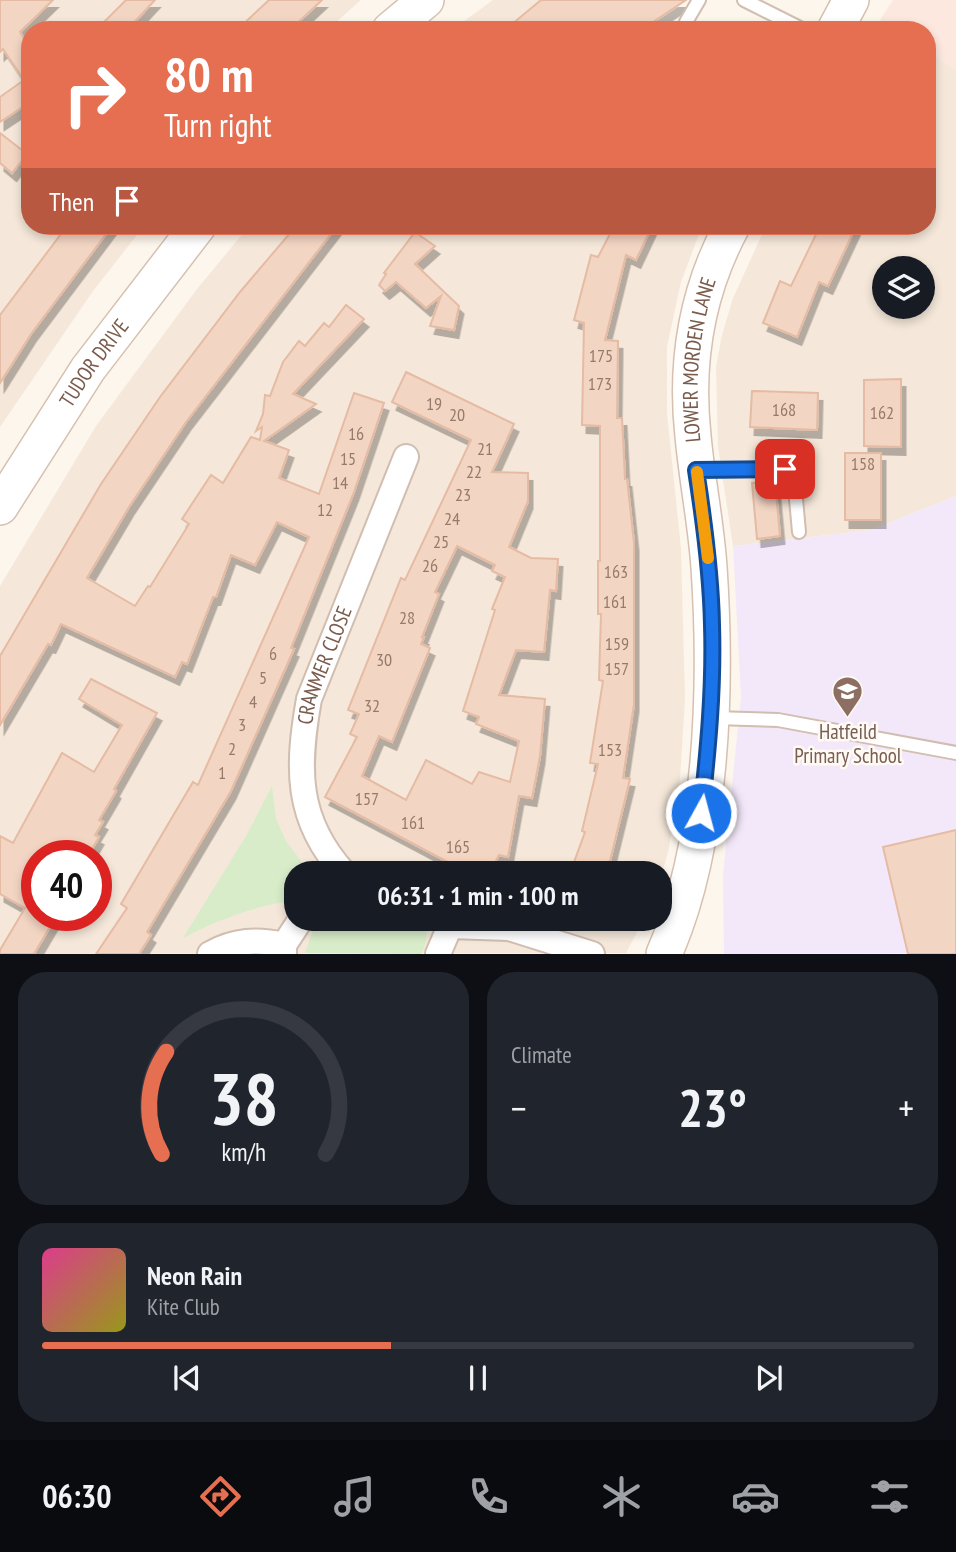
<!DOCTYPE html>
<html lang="en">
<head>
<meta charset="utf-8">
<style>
  :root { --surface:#171b24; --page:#20242c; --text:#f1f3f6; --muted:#9ea1a6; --line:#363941; --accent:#e76f51 }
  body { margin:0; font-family:"PT Sans Narrow",sans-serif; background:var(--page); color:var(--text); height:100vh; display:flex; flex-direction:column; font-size:26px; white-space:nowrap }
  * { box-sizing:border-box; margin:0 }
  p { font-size:23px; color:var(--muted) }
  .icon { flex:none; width:38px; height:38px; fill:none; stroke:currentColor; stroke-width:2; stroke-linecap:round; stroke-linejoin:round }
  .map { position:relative; height:954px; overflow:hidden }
  .sheet { display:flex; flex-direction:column; gap:18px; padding:18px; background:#0d0f14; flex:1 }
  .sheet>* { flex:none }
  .guide { position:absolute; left:21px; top:21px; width:915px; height:214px; border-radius:28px; box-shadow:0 4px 10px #0003; background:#e76f51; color:#fff; overflow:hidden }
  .fabs { position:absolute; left:872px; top:256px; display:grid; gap:14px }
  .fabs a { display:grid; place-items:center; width:63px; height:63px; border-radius:50%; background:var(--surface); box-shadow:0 4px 10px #0003; font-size:35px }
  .speed { position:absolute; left:21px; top:840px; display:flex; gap:14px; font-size:35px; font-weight:700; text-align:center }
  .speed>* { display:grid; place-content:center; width:91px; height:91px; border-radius:50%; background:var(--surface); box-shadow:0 4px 10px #0003; line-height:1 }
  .speed .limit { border:10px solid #d22; background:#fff; color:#111 }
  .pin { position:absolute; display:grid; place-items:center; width:60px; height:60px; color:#fff; margin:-30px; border-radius:14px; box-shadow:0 4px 10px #0006 }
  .me { position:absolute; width:77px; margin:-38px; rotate:7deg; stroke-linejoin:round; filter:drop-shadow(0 0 5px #0008) }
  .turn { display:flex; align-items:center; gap:24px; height:147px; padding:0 28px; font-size:32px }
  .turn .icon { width:91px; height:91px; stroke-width:2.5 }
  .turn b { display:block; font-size:49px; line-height:60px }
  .then { display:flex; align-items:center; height:66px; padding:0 28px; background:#0003; gap:14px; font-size:26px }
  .big { font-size:52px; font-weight:600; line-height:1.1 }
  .sheet .tile { flex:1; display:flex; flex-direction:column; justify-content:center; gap:10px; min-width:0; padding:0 24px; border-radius:28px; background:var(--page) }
  .sheet .dial { align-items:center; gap:0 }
  .dial svg { height:182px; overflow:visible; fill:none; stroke:var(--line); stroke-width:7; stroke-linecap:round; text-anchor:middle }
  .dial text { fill:var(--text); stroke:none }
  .song { display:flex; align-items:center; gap:21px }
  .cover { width:84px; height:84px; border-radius:10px; background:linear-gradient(135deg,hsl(330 70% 55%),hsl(60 70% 35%)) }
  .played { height:7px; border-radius:4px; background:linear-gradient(90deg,var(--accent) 40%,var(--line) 40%) }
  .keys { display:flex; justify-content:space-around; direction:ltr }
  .heat { display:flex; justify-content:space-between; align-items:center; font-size:38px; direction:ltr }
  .sheet .tiles { flex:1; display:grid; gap:18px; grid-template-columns:1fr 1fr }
  .tile:last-child { grid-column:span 2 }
  .trip { position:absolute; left:284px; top:861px; width:388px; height:70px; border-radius:28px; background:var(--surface); box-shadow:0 4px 10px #0003; font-weight:600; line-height:70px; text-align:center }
  .tabs { display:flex; height:112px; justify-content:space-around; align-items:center; background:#090b0e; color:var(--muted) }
  .tabs .icon { width:49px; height:49px }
  .tabs .active { color:var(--accent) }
  .tabs b { font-size:32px; color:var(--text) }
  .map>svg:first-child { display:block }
</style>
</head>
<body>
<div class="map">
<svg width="956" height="954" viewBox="0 0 956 954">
  <defs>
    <filter id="shadow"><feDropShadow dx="4.5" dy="8" stdDeviation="0" flood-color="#0004"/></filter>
  </defs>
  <rect width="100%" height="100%" fill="#fdf6ec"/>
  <g fill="#f5e8da" fill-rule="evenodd">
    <path d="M0 0H361L327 30H30V226H144L93 291 0 427Z"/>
    <path d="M493 0H544L565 30H452Z"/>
    <path d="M928 51 956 70V496L871 530 733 546 718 447 716 367 722 335 733 298 766 226H928ZM884 268H922V306H884Z"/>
    <path d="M249 226H702L681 282 667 347V413L681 549 685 699 680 779 668 853 660 879V873H296V919H644L626 953 0 954V586L96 426 197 289ZM37 856H96V915H37Z"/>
  </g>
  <path fill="#fde8e0" d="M893 0H956V70L928 51V30H897L880 20Z"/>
  <path fill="#f3e8fa" d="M956 496V953L724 954 723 875 741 697 733 546 871 530Z"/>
  <g fill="#d8ecc9">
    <path d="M272 786 276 819 286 841 310 873H296V900C255 906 219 919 183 938L246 836Z"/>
    <path d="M326 919H426C427 930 428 943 421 954L305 953 313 930Z"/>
  </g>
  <g fill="#f3d5c3" stroke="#e6bba3" stroke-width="2" fill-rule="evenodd" filter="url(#shadow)">
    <path d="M0 0H53L20 32 30 48V102L0 122V97L24 80 3 49 0 52Z"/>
    <path d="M126 0H155L127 30H96Z"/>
    <path d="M269 0H322L290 30H237Z"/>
    <path d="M541 0H686L641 30H505Z"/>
    <path d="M0 133 27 154 12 173 0 163Z"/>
    <path d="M67 226H112L31 334 0 383V315Z"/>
    <path d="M296 226H337L186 422 129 507 87 578 135 606 148 586 150 587 189 524 182 519 211 475 223 483 251 437 260 440 262 427 256 431 263 414 265 395 270 396 283 362 299 341 305 346 324 323 329 327 346 305 364 319 293 394 316 404 264 441 289 450 279 478 319 494 354 393 384 403 354 492 291 648 294 649 231 791 147 932 151 935 139 954H96L127 908 121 904 193 782 198 785 309 537 277 522 255 565 231 555 216 597H213L187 664 182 662 175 677 61 624 51 645 48 644 0 725V656L101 484 160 397 240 292Z"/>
    <path d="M614 226H652L636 260 626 255 605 340 618 341 617 418H622L625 479H627L634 543V704L623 778 630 779 607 873H570L585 832 582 831 598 764 590 763 603 681 599 680 601 614H598V561H600V426L582 425 584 323 574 320 591 255 598 257Z"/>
    <path d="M820 226H856L828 286 819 282 797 337 763 323 780 281 791 286Z"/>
    <path d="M415 232 435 246 415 264 459 306 454 330 430 326 441 296 426 308 396 282 385 291 379 285 386 274 384 273Z"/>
    <path d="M406 372 514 424 492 472 528 473V501L509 547 531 558 558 559 556 591 550 590 544 652 516 650 499 695 545 699 540 756 532 798 519 796 508 857 499 855 490 873H484L464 863 461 869 325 797 357 737 350 734 359 714 348 710 401 578 405 580 471 440 392 402ZM457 546 495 565 492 571 505 577 492 609 495 610 463 711 479 717 476 724 519 741 510 782 479 772 472 784 426 760 406 800 362 776 379 736 392 742 430 648 421 644 424 637H422L439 594 435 592Z"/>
    <path d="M901 379V447L864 446V380Z"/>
    <path d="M752 391 818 393 817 430 750 427Z"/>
    <rect x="845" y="453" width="36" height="67"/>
    <path d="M775 481 780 536 757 539 752 483Z"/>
    <path d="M91 679 157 713 114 789 116 791 99 820 103 822 95 835 99 837 88 856H37V915H57L34 954H0V950L25 908 0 894V836L13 843 62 753 94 772 122 725 79 699Z"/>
    <path d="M956 830V954H908L883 847Z"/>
  </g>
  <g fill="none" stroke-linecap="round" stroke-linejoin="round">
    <defs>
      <g id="lane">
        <path d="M744 0 804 30"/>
        <path d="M686 22 699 0"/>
        <path d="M700 470 785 469 794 477 799 532"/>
        <path d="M714 718 778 720 956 753"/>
      </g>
      <g id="street">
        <path id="s1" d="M344 873C295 819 297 767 309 699L406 457"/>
        <path d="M450 926 509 928 592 954"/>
        <path d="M210 954C235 940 257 939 284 945"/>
        <path d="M284 954V945L301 919"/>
        <path d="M438 954 450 926 446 919"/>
      </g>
      <g id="secondary">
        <path d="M390 30 426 0"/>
        <path d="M835 30 851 0"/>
        <path id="s2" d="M0 507 88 369 198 226"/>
        <path id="s3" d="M664 954C713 844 717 686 709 567 706 523 697 480 693 436 685 363 697 291 732 226"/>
      </g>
    </defs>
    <use href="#lane" stroke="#d1beb0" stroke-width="16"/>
    <use href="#street" stroke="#d1beb0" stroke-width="28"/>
    <use href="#secondary" stroke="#d6c0b0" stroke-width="38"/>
    <use href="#lane" stroke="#fff" stroke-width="12"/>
    <use href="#street" stroke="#fff" stroke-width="24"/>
    <use href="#secondary" stroke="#fff" stroke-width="35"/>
  </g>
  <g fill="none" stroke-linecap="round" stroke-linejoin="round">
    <defs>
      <path id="route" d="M701 813C708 751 714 688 712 625 711 573 704 521 696 470L785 469"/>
    </defs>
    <use href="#route" stroke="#114b97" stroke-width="18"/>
    <use href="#route" stroke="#1a73e8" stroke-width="12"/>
    <path stroke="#f59e0b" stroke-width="12" d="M697 472 708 558"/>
  </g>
  <defs>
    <symbol id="school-pin" viewBox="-11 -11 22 30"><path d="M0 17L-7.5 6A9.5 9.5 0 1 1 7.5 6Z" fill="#8d6e63" stroke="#fffaf3"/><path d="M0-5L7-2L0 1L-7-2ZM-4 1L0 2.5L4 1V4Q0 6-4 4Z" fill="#fff"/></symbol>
  </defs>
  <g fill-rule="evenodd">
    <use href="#school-pin" x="830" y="674" width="35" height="47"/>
  </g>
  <g text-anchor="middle" stroke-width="5" stroke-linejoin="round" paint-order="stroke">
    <g font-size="18" fill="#987a6a">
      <text x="601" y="362">175</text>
      <text x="600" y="390">173</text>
      <text x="434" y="410">19</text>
      <text x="784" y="416">168</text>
      <text x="882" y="419">162</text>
      <text x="457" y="421">20</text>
      <text x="356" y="440">16</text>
      <text x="485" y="455">21</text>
      <text x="348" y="465">15</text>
      <text x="863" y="470">158</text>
      <text x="474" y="478">22</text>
      <text x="340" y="489">14</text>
      <text x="463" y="501">23</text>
      <text x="325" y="516">12</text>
      <text x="452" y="525">24</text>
      <text x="441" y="548">25</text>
      <text x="430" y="572">26</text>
      <text x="616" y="578">163</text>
      <text x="615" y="608">161</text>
      <text x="407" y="624">28</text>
      <text x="617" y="650">159</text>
      <text x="273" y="660">6</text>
      <text x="384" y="666">30</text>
      <text x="617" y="675">157</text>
      <text x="263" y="684">5</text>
      <text x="253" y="708">4</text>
      <text x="372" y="712">32</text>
      <text x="242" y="731">3</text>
      <text x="232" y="755">2</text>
      <text x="610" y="756">153</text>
      <text x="222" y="779">1</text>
      <text x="367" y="805">157</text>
      <text x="413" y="829">161</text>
      <text x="458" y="853">165</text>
    </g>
    <g font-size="21" fill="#7a5c4d" stroke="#fffaf3">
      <text dy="7" stroke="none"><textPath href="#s3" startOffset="602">LOWER MORDEN LANE</textPath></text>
      <text dy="7" stroke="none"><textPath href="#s2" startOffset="172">TUDOR DRIVE</textPath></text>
      <text dy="7" stroke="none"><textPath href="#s1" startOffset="222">CRANMER CLOSE</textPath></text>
    </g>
    <g font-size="21" fill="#785e54" stroke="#fffaf3">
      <text x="848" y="739">Hatfeild<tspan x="848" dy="24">Primary School</tspan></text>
    </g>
  </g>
</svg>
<div class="fabs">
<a><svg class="icon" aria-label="layers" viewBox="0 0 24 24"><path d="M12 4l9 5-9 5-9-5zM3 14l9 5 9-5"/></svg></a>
</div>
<div class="speed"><div class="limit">40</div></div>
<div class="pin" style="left:785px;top:469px;background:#d93025"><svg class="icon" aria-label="arrive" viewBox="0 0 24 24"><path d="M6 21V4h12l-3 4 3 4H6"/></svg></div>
<svg class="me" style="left:701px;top:813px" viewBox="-20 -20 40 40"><circle r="17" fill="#1a73e8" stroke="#fff" stroke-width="3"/><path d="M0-11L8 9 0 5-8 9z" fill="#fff"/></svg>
<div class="trip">06:31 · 1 min · 100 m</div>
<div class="guide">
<div class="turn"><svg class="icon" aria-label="right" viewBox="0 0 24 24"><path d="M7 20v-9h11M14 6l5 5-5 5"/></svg><div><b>80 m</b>Turn right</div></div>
<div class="then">Then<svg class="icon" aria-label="arrive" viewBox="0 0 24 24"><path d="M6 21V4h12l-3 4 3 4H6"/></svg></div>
</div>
</div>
<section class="sheet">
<div class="tiles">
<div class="tile dial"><svg viewBox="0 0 100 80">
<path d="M14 69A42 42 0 1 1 86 69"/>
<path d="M14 69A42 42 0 0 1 16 24" stroke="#e76f51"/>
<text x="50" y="56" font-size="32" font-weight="700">38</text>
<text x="50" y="72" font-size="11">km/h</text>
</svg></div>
<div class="tile"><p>Climate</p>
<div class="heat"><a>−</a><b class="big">23°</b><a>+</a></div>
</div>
<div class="tile">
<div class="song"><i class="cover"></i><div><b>Neon Rain</b><p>Kite Club</p></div></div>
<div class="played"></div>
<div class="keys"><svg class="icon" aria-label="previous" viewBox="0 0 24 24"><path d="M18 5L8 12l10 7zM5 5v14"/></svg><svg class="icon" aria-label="pause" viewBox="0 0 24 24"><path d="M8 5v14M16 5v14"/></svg><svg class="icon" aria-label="next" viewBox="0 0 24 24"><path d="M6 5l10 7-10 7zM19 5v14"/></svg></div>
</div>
</div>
</section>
<nav class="tabs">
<b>06:30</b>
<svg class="icon active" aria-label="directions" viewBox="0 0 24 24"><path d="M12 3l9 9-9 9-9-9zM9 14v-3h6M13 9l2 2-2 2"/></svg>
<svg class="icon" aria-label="music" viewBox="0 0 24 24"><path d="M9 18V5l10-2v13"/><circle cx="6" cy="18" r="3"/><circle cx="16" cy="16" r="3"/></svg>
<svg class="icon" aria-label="phone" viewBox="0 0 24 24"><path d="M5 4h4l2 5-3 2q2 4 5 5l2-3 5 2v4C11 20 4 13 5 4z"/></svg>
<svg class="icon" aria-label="climate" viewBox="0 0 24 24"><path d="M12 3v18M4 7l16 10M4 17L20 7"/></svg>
<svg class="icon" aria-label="car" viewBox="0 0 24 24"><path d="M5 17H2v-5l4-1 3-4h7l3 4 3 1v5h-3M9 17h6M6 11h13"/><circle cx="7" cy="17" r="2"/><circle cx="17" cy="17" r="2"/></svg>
<svg class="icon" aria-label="filters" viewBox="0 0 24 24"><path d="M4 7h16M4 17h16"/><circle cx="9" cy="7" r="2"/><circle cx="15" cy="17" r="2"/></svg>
</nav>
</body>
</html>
